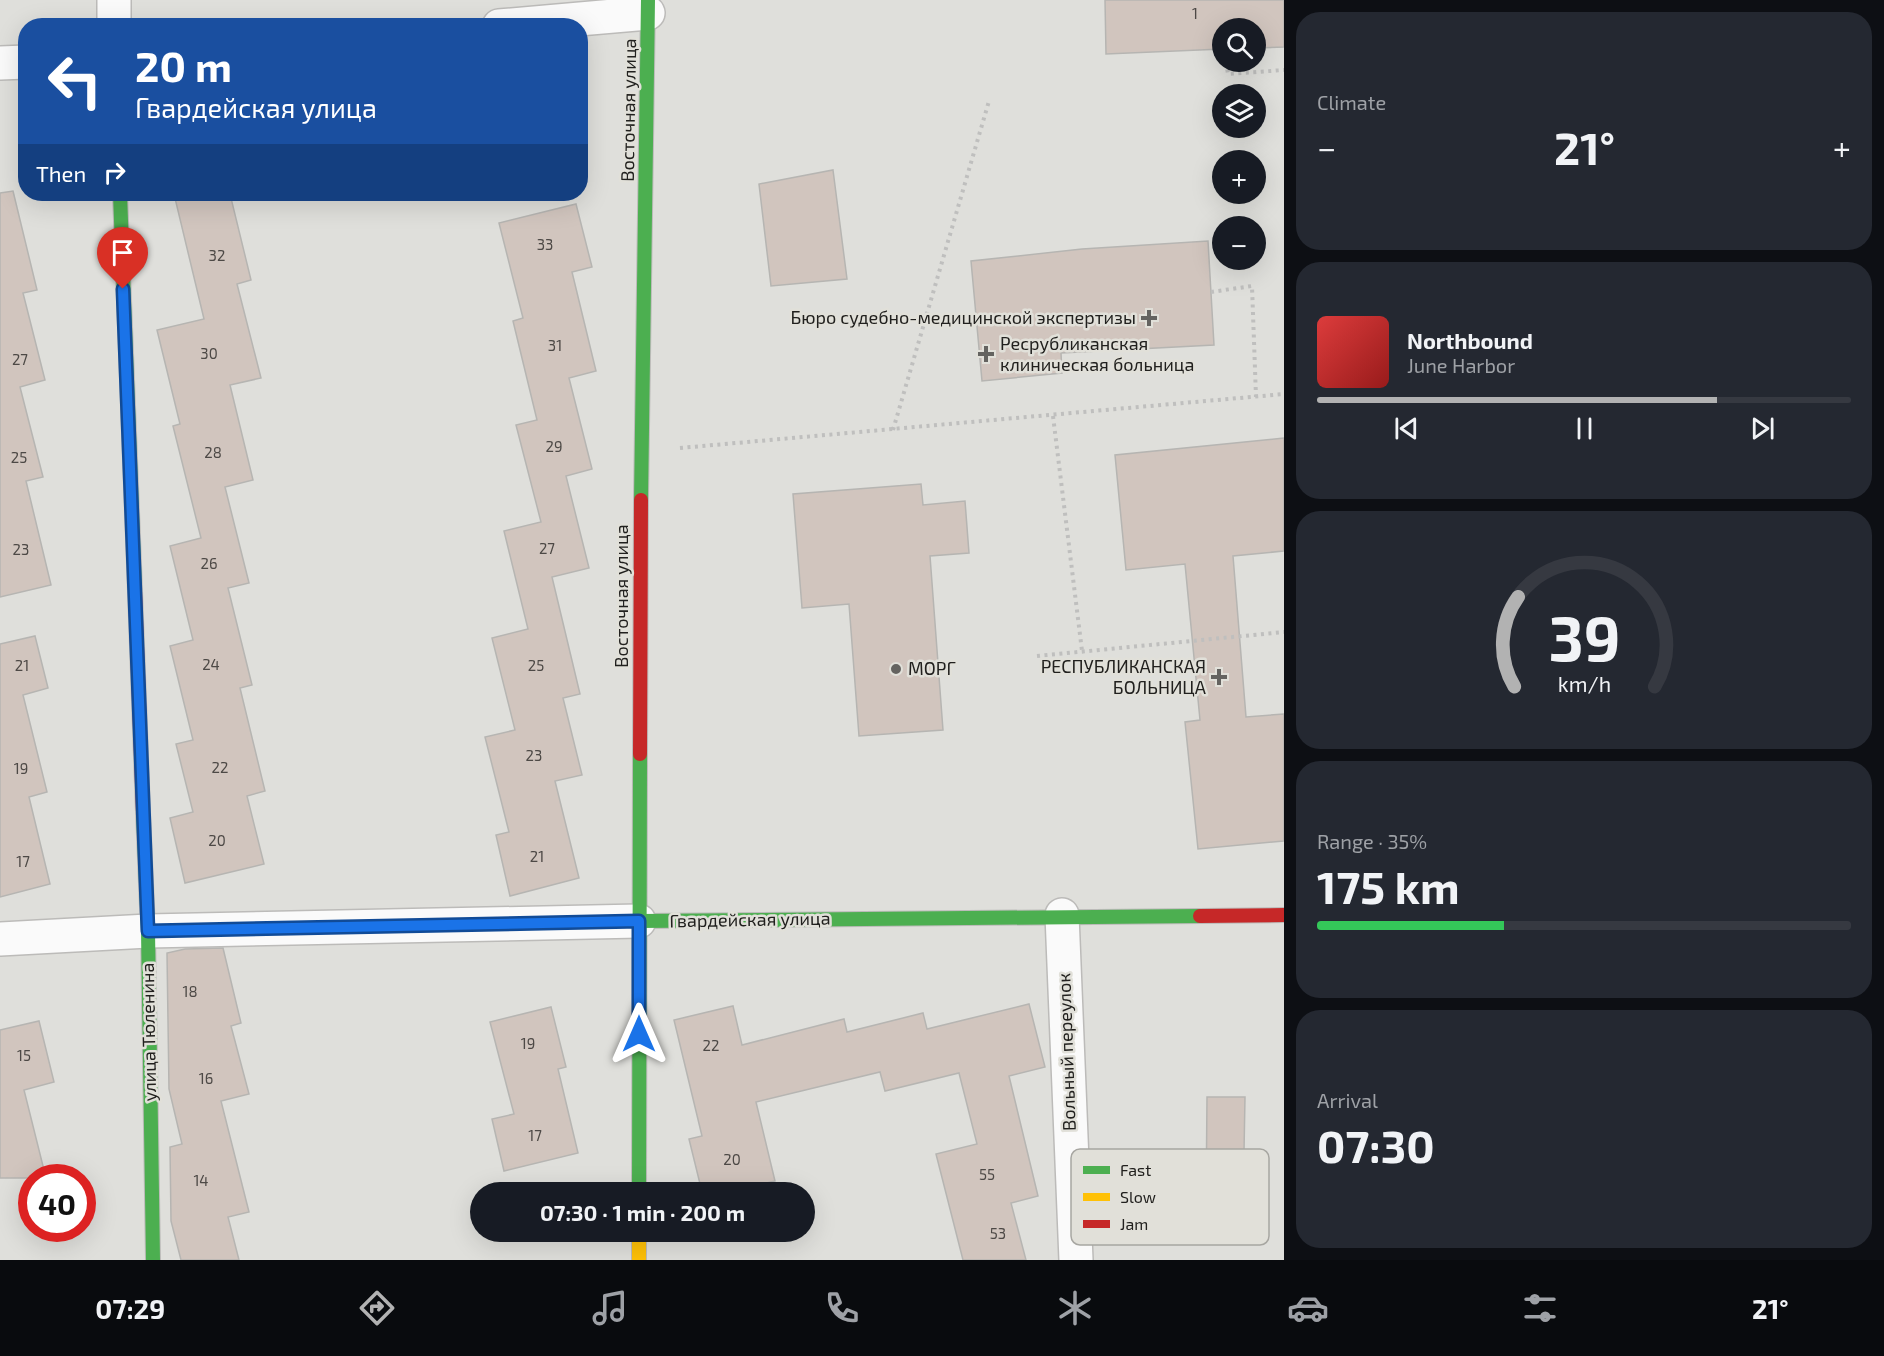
<!DOCTYPE html>
<html lang="en">
<head>
<meta charset="utf-8">
<style>
  :root { --surface:#171b24; --page:#242831; --text:#f1f3f6; --muted:#9ea1a6; --line:#363941; --accent:#b2b2b2 }
  body { margin:0; font-family:"Exo 2",sans-serif; background:var(--page); color:var(--text); height:100vh; display:flex; flex-direction:column; font-size:22px; white-space:nowrap }
  * { box-sizing:border-box; margin:0 }
  p { font-size:20px; color:var(--muted) }
  .icon { flex:none; width:33px; height:33px; fill:none; stroke:currentColor; stroke-width:2; stroke-linecap:round; stroke-linejoin:round }
  .map { position:relative; flex:1; overflow:hidden }
  .sheet { display:flex; flex-direction:column; gap:12px; padding:12px; background:#0d0f14; width:600px }
  .sheet>* { flex:none }
  .hud { position:absolute; left:18px; top:18px; width:570px; height:183px; border-radius:24px; box-shadow:0 6px 24px #0002; background:#1a4fa0; color:#fff; overflow:hidden }
  .fabs { position:absolute; left:1212px; top:18px; display:grid; gap:12px }
  .fabs a { display:grid; place-items:center; width:54px; height:54px; border-radius:50%; background:var(--surface); box-shadow:0 6px 24px #0002; font-size:30px }
  .speed { position:absolute; left:18px; top:1164px; display:flex; gap:12px; font-size:30px; font-weight:700; text-align:center }
  .speed>* { display:grid; place-content:center; width:78px; height:78px; border-radius:50%; background:var(--surface); box-shadow:0 6px 24px #0002; line-height:1 }
  .speed .limit { border:9px solid #d22; background:#fff; color:#111 }
  .pin { position:absolute; display:grid; place-items:center; width:51px; height:51px; color:#fff; margin:-62px -26px; border-radius:50% 50% 50% 0; rotate:-45deg; box-shadow:0 0 6px #0007 }
  .pin .icon { rotate:45deg }
  .me { position:absolute; width:66px; margin:-33px; rotate:0deg; stroke-linejoin:round; filter:drop-shadow(0 0 4px #0008) }
  .turn { display:flex; align-items:center; gap:21px; height:126px; padding:0 18px; font-size:27px }
  .turn .icon { width:78px; height:78px; stroke-width:2.5 }
  .turn b { display:block; font-size:42px; line-height:51px }
  .then { display:flex; align-items:center; height:57px; padding:0 18px; background:#0003; gap:12px; font-size:22px }
  .big { font-size:45px; font-weight:700; line-height:1.1 }
  .sheet .tile { flex:1; display:flex; flex-direction:column; justify-content:center; gap:9px; min-width:0; padding:0 21px; border-radius:24px; background:var(--page) }
  .sheet .dial { align-items:center; gap:0 }
  .dial svg { height:156px; overflow:visible; fill:none; stroke:var(--line); stroke-width:7; stroke-linecap:round; text-anchor:middle }
  .dial text { fill:var(--text); stroke:none }
  .song { display:flex; align-items:center; gap:18px }
  .cover { width:72px; height:72px; border-radius:9px; background:linear-gradient(135deg,hsl(0 70% 55%),hsl(0 70% 35%)) }
  .played { height:6px; border-radius:3px; background:linear-gradient(90deg,var(--accent) 75%,var(--line) 75%) }
  .keys { display:flex; justify-content:space-around; direction:ltr }
  .heat { display:flex; justify-content:space-between; align-items:center; font-size:33px; direction:ltr }
  .charge { height:9px; border-radius:4px; background:linear-gradient(90deg,#34c759 35%,var(--line) 0) }
  .trip { position:absolute; left:470px; top:1182px; width:345px; height:60px; border-radius:30px; background:var(--surface); box-shadow:0 6px 24px #0002; font-weight:700; line-height:60px; text-align:center }
  .dock { display:flex; height:96px; justify-content:space-around; align-items:center; background:#090b0e; color:var(--muted) }
  .dock .icon { width:42px; height:42px }
  .dock .active { color:var(--accent) }
  .dock b { font-size:27px; color:var(--text) }
  main { display:flex; flex:1; min-height:0 }
  .map>svg:first-child { display:block }
</style>
</head>
<body>
<main>
<div class="map">
<svg width="1284" height="1260" viewBox="0 0 1284 1260">
  <rect width="100%" height="100%" fill="#dfdfdb"/>
  <g fill="#d1c5be" stroke="#b6b5b2" stroke-width="1.5">
    <path d="M1105 0H1284V47L1256 48V28H1222V49L1106 54Z"/>
    <path d="M833 170 847 279 771 286 759 184Z"/>
    <path d="M13 191 37 290 23 293 45 380 20 387 43 477 26 481 51 585 0 597V193Z"/>
    <path d="M174 194H230L251 280 237 284 261 378 230 385 253 480 225 487 249 583 228 588 252 685 240 688 265 791 247 796 264 864 185 883 170 818 193 812 176 744 193 740 170 646 193 640 170 546 201 538 173 426 180 424 157 330 204 319Z"/>
    <path d="M576 204 592 267 572 272 596 371 569 378 592 469 566 476 589 568 552 577 580 694 563 698 582 775 555 781 579 878 510 896 496 835 509 832 485 737 515 730 492 638 528 629 504 531 541 522 516 425 537 420 513 321 523 318 499 223Z"/>
    <path d="M1208 241 1214 345 1061 353 1062 373 982 381 971 261 1082 249Z"/>
    <path d="M1284 438V551L1233 556 1246 717 1284 714V841L1198 849 1185 722 1200 720 1185 564 1126 570 1115 455Z"/>
    <path d="M921 484 923 505 965 501 969 553 930 556 943 730 859 736 849 604 802 608 793 494Z"/>
    <path d="M35 636 48 688 23 695 47 792 29 797 50 884 0 897V644Z"/>
    <path d="M223 948 241 1023 231 1026 249 1094 221 1101 249 1212 228 1217 239 1260H181L171 1221 170 1147 182 1144 169 1089 167 953 185 949Z"/>
    <path d="M1029 1004 1045 1067 1009 1076 1038 1196 1011 1203 1026 1260H963L936 1154 977 1144 959 1073 885 1091 880 1072 756 1102 775 1181 729 1192H702L689 1139 702 1136 674 1020 733 1006 742 1045 844 1019 847 1032 923 1013 927 1029Z"/>
    <path d="M551 1007 566 1067 558 1069 578 1153 504 1171 492 1119 514 1114 490 1022Z"/>
    <path d="M39 1021 54 1082 24 1090 46 1178H0V1030Z"/>
    <path d="M1207 1097H1245L1243 1207H1206Z"/>
  </g>
  <g fill="none" stroke-linecap="round" stroke-linejoin="round">
    <defs>
      <g id="street">
        <path d="M114 0V26"/>
        <path d="M499 26 648 13"/>
        <path d="M0 63 26 62"/>
        <path d="M1062 915 1076 1260"/>
        <path d="M0 939 148 931 639 921"/>
      </g>
      <g id="fast">
        <path d="M120 194 135 591"/>
        <path d="M641 500 648 0"/>
        <path d="M143 812 148 931 153 1260"/>
        <path d="M639 921 1200 916"/>
        <path d="M639 1192 640 754"/>
      </g>
      <path id="slow" d="M639 1232V1260"/>
      <g id="jam">
        <path d="M135 591 143 812"/>
        <path d="M640 754 641 500"/>
        <path d="M1200 916 1284 915"/>
      </g>
    </defs>
    <use href="#street" stroke="#bcbbb9" stroke-width="36"/>
    <use href="#fast" stroke="#bcbbb9" stroke-width="16"/>
    <use href="#slow" stroke="#bcbbb9" stroke-width="16"/>
    <use href="#jam" stroke="#bcbbb9" stroke-width="16"/>
    <g stroke="#bfbfbe" stroke-width="4" stroke-dasharray="3 4.5" stroke-linecap="butt">
      <path d="M1226 62 1228 74 1284 70"/>
      <path d="M1211 292 1252 286 1256 397"/>
      <path d="M1053 416 1082 651"/>
      <path d="M893 430 989 101"/>
      <path d="M680 448 1284 394"/>
      <path d="M1037 656 1284 632"/>
    </g>
    <use href="#street" stroke="#fafafa" stroke-width="33"/>
    <use href="#fast" stroke="#4caf50" stroke-width="14"/>
    <use href="#slow" stroke="#ffc107" stroke-width="14"/>
    <use href="#jam" stroke="#c62828" stroke-width="14"/>
  </g>
  <g fill="none" stroke-linecap="round" stroke-linejoin="round">
    <defs>
      <path id="route" d="M123 289 148 931 639 921V1034"/>
    </defs>
    <use href="#route" stroke="#114b97" stroke-width="15"/>
    <use href="#route" stroke="#1a73e8" stroke-width="10"/>
  </g>
  <g fill="#646360" stroke="#e1e0d9" stroke-width="2">
    <path d="M1146 309h6v6h6v6h-6v6h-6v-6h-6v-6h6z"/>
    <path d="M983 345h6v6h6v6h-6v6h-6v-6h-6v-6h6z"/>
    <circle cx="896" cy="669" r="6"/>
    <path d="M1216 668h6v6h6v6h-6v6h-6v-6h-6v-6h6z"/>
  </g>
  <g text-anchor="middle" stroke-width="5" stroke-linejoin="round" paint-order="stroke">
    <g font-size="15" fill="#4d4946">
      <text x="1195" y="19">1</text>
      <text x="545" y="250">33</text>
      <text x="217" y="261">32</text>
      <text x="555" y="351">31</text>
      <text x="209" y="359">30</text>
      <text x="20" y="365">27</text>
      <text x="554" y="452">29</text>
      <text x="213" y="458">28</text>
      <text x="19" y="463">25</text>
      <text x="547" y="554">27</text>
      <text x="21" y="555">23</text>
      <text x="209" y="569">26</text>
      <text x="211" y="670">24</text>
      <text x="22" y="671">21</text>
      <text x="536" y="671">25</text>
      <text x="534" y="761">23</text>
      <text x="220" y="773">22</text>
      <text x="21" y="774">19</text>
      <text x="217" y="846">20</text>
      <text x="537" y="862">21</text>
      <text x="23" y="867">17</text>
      <text x="190" y="997">18</text>
      <text x="528" y="1049">19</text>
      <text x="711" y="1051">22</text>
      <text x="24" y="1061">15</text>
      <text x="206" y="1084">16</text>
      <text x="535" y="1141">17</text>
      <text x="732" y="1165">20</text>
      <text x="987" y="1180">55</text>
      <text x="201" y="1186">14</text>
      <text x="998" y="1239">53</text>
    </g>
    <g font-size="18" fill="#21201e" stroke="#e1e0d9">
      <text transform="translate(629 110) rotate(-89)" y="6">Восточная улица</text>
      <text transform="translate(622 596) rotate(-90)" y="6">Восточная улица</text>
      <text transform="translate(750 920) rotate(-1)" y="6">Гвардейская улица</text>
      <text transform="translate(149 1032) rotate(-91)" y="6">улица Тюленина</text>
      <text transform="translate(1067 1052) rotate(-92)" y="6">Вольный переулок</text>
    </g>
    <g font-size="18" fill="#21201e" stroke="#e1e0d9" text-anchor="end">
      <text x="1136" y="324">Бюро судебно-медицинской экспертизы</text>
      <text x="1000" y="350" text-anchor="start">Ресрубликанская<tspan x="1000" dy="21">клиническая больница</tspan></text>
      <text x="1206" y="673">РЕСПУБЛИКАНСКАЯ<tspan x="1206" dy="21">БОЛЬНИЦА</tspan></text>
      <text x="908" y="675" text-anchor="start">МОРГ</text>
    </g>
  </g>
  <rect x="1071" y="1149" width="198" height="96" rx="9" fill="#e1e0d9" stroke="#a7a6a1" stroke-width="1.5"/>
  <rect x="1083" y="1166" width="27" height="8" fill="#4caf50"/>
  <rect x="1083" y="1193" width="27" height="8" fill="#ffc107"/>
  <rect x="1083" y="1220" width="27" height="8" fill="#c62828"/>
  <g font-size="16" fill="#21201e">
    <text x="1120" y="1176">Fast</text>
    <text x="1120" y="1203">Slow</text>
    <text x="1120" y="1230">Jam</text>
  </g>
</svg>
<div class="fabs">
<a><svg class="icon" aria-label="search" viewBox="0 0 24 24"><circle cx="10" cy="10" r="6"/><path d="M15 15l6 6"/></svg></a>
<a><svg class="icon" aria-label="layers" viewBox="0 0 24 24"><path d="M12 4l9 5-9 5-9-5zM3 14l9 5 9-5"/></svg></a>
<a>+</a>
<a>−</a>
</div>
<div class="speed"><div class="limit">40</div></div>
<div class="pin" style="left:123px;top:289px;background:#d93025"><svg class="icon" aria-label="arrive" viewBox="0 0 24 24"><path d="M6 21V4h12l-3 4 3 4H6"/></svg></div>
<svg class="me" style="left:639px;top:1034px" viewBox="-20 -20 40 40"><path d="M0-17L14 15 0 8-14 15z" fill="#1a73e8" stroke="#fff" stroke-width="4"/></svg>
<div class="trip">07:30 · 1 min · 200 m</div>
<div class="hud">
<div class="turn"><svg class="icon" aria-label="left" viewBox="0 0 24 24"><path d="M17 20v-9H6M10 6l-5 5 5 5"/></svg><div><b>20 m</b>Гвардейская улица</div></div>
<div class="then">Then<svg class="icon" aria-label="right" viewBox="0 0 24 24"><path d="M7 20v-9h11M14 6l5 5-5 5"/></svg></div>
</div>
</div>
<section class="sheet">
<div class="tile"><p>Climate</p>
<div class="heat"><a>−</a><b class="big">21°</b><a>+</a></div>
</div>
<div class="tile">
<div class="song"><i class="cover"></i><div><b>Northbound</b><p>June Harbor</p></div></div>
<div class="played"></div>
<div class="keys"><svg class="icon" aria-label="previous" viewBox="0 0 24 24"><path d="M18 5L8 12l10 7zM5 5v14"/></svg><svg class="icon" aria-label="pause" viewBox="0 0 24 24"><path d="M8 5v14M16 5v14"/></svg><svg class="icon" aria-label="next" viewBox="0 0 24 24"><path d="M6 5l10 7-10 7zM19 5v14"/></svg></div>
</div>
<div class="tile dial"><svg viewBox="0 0 100 80">
<path d="M14 69A42 42 0 1 1 86 69"/>
<path d="M14 69A42 42 0 0 1 16 23" stroke="#b2b2b2"/>
<text x="50" y="56" font-size="32" font-weight="700">39</text>
<text x="50" y="72" font-size="11">km/h</text>
</svg></div>
<div class="tile"><p>Range · 35%</p><b class="big">175 km</b><div class="charge"></div></div>
<div class="tile"><p>Arrival</p><b class="big">07:30</b></div>
</section>
</main>
<nav class="dock">
<b>07:29</b>
<svg class="icon active" aria-label="directions" viewBox="0 0 24 24"><path d="M12 3l9 9-9 9-9-9zM9 14v-3h6M13 9l2 2-2 2"/></svg>
<svg class="icon" aria-label="music" viewBox="0 0 24 24"><path d="M9 18V5l10-2v13"/><circle cx="6" cy="18" r="3"/><circle cx="16" cy="16" r="3"/></svg>
<svg class="icon" aria-label="phone" viewBox="0 0 24 24"><path d="M5 4h4l2 5-3 2q2 4 5 5l2-3 5 2v4C11 20 4 13 5 4z"/></svg>
<svg class="icon" aria-label="climate" viewBox="0 0 24 24"><path d="M12 3v18M4 7l16 10M4 17L20 7"/></svg>
<svg class="icon" aria-label="car" viewBox="0 0 24 24"><path d="M5 17H2v-5l4-1 3-4h7l3 4 3 1v5h-3M9 17h6M6 11h13"/><circle cx="7" cy="17" r="2"/><circle cx="17" cy="17" r="2"/></svg>
<svg class="icon" aria-label="filters" viewBox="0 0 24 24"><path d="M4 7h16M4 17h16"/><circle cx="9" cy="7" r="2"/><circle cx="15" cy="17" r="2"/></svg>
<b>21°</b>
</nav>
</body>
</html>
